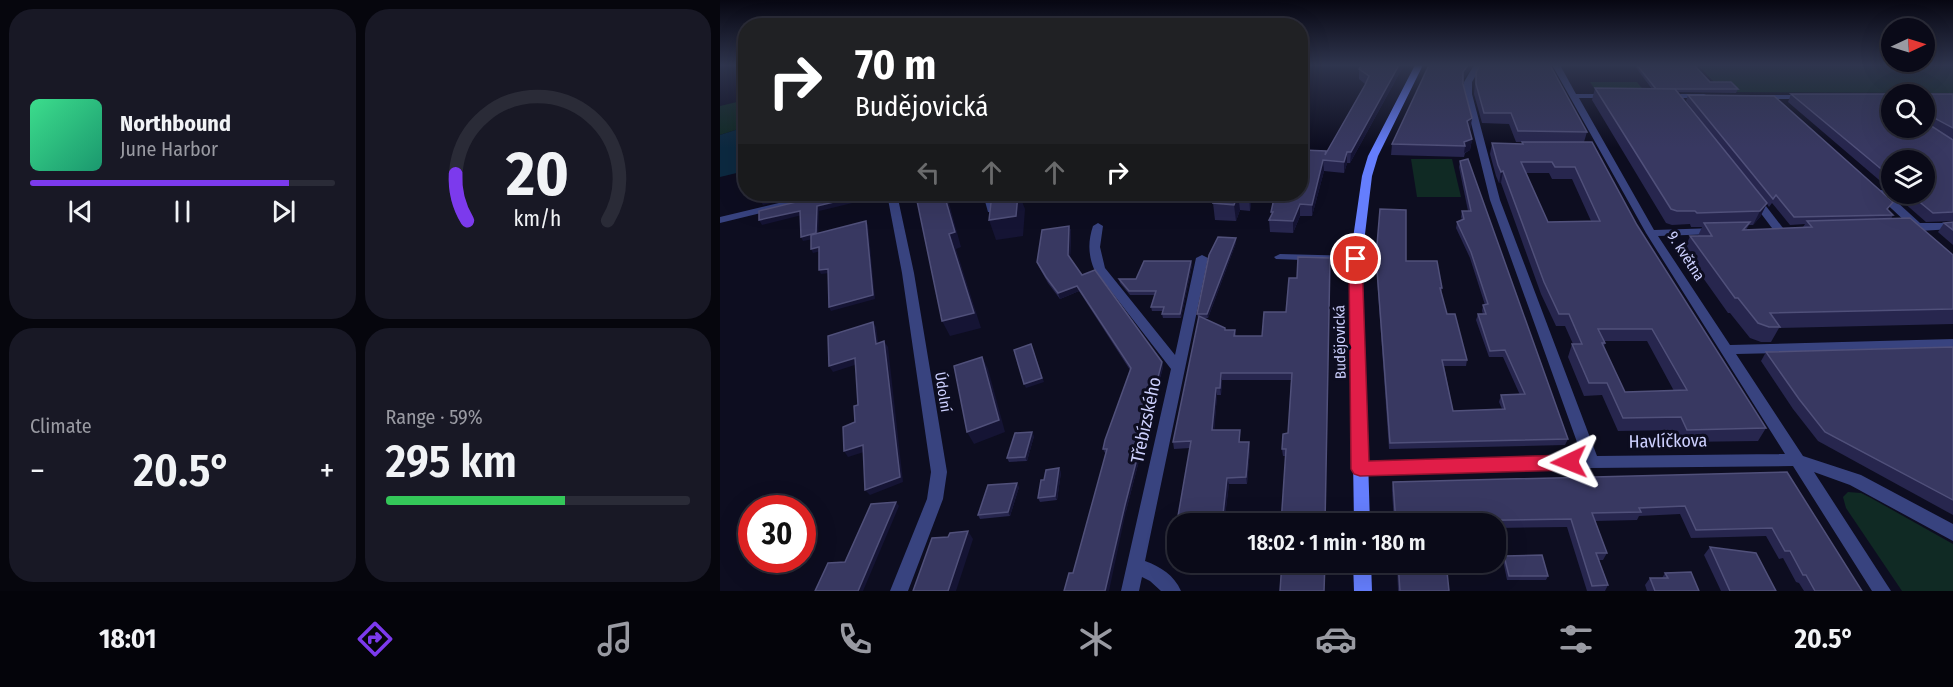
<!DOCTYPE html>
<html lang="en">
<head>
<meta charset="utf-8">
<style>
  :root { --surface:#0a0a18; --page:#181825; --text:#f1f3f6; --muted:#999aa2; --line:#2a2b37; --accent:#7c3aed }
  body { margin:0; font-family:"Fira Sans Condensed",sans-serif; background:var(--page); color:var(--text); height:100vh; display:flex; flex-direction:column; font-size:22px; white-space:nowrap }
  * { box-sizing:border-box; margin:0 }
  p { font-size:20px; color:var(--muted) }
  .icon { flex:none; width:33px; height:33px; fill:none; stroke:currentColor; stroke-width:2; stroke-linecap:round; stroke-linejoin:round }
  .map { position:relative; flex:1; overflow:hidden }
  .side { display:flex; flex-direction:column; gap:9px; padding:9px; background:#06060d; width:720px }
  .side>* { flex:none }
  .top-card { position:absolute; left:18px; top:18px; width:570px; height:183px; border-radius:24px; box-shadow:0 6px 24px #0002,0 0 0 2px var(--line); background:#202124; color:#fff; overflow:hidden }
  .needle { width:39px; rotate:86deg }
  .controls { position:absolute; left:1161px; top:18px; display:grid; gap:12px }
  .controls a { display:grid; place-items:center; width:54px; height:54px; border-radius:50%; background:var(--surface); box-shadow:0 6px 24px #0002,0 0 0 2px var(--line); font-size:30px }
  .speed { position:absolute; left:18px; top:495px; display:flex; gap:12px; font-size:30px; font-weight:700; text-align:center }
  .speed>* { display:grid; place-content:center; width:78px; height:78px; border-radius:50%; background:var(--surface); box-shadow:0 6px 24px #0002,0 0 0 2px var(--line); line-height:1 }
  .speed .limit { border:9px solid #d22; background:#fff; color:#111 }
  .pin { position:absolute; display:grid; place-items:center; width:51px; height:51px; color:#fff; margin:-26px; border:3px solid #fff; border-radius:50%; box-shadow:0 2px 6px #0007 }
  .me { position:absolute; width:66px; margin:-33px; rotate:268deg; stroke-linejoin:round; filter:drop-shadow(0 0 4px #0008) }
  .turn { display:flex; align-items:center; gap:21px; height:126px; padding:0 18px; font-size:27px }
  .turn .icon { width:78px; height:78px; stroke-width:2.5 }
  .turn b { display:block; font-size:42px; line-height:51px }
  .lanes { display:flex; align-items:center; height:57px; padding:0 18px; background:#0003; justify-content:center; gap:30px; direction:ltr }
  .lanes .off { opacity:.35 }
  .big { font-size:45px; font-weight:600; line-height:1.1 }
  .side .card { flex:1; display:flex; flex-direction:column; justify-content:center; gap:9px; min-width:0; padding:0 21px; border-radius:24px; background:var(--page) }
  .side .dial { align-items:center; gap:0 }
  .dial svg { height:156px; overflow:visible; fill:none; stroke:var(--line); stroke-width:7; stroke-linecap:round; text-anchor:middle }
  .dial text { fill:var(--text); stroke:none }
  .song { display:flex; align-items:center; gap:18px }
  .cover { width:72px; height:72px; border-radius:9px; background:linear-gradient(135deg,hsl(150 70% 55%),hsl(160 70% 35%)) }
  .played { height:6px; border-radius:3px; background:linear-gradient(90deg,var(--accent) 85%,var(--line) 85%) }
  .keys { display:flex; justify-content:space-around; direction:ltr }
  .heat { display:flex; justify-content:space-between; align-items:center; font-size:33px; direction:ltr }
  .charge { height:9px; border-radius:4px; background:linear-gradient(90deg,#34c759 59%,var(--line) 0) }
  .side .tiles { flex:1; display:grid; gap:9px; grid-template-columns:repeat(2,1fr) }
  .trip { position:absolute; left:447px; top:513px; width:339px; height:60px; border-radius:24px; background:var(--surface); box-shadow:0 6px 24px #0002,0 0 0 2px var(--line); font-weight:600; line-height:60px; text-align:center }
  .tabs { display:flex; height:96px; justify-content:space-around; align-items:center; background:#04040a; color:var(--muted) }
  .tabs .icon { width:42px; height:42px }
  .tabs .current { color:var(--accent) }
  .tabs b { font-size:27px; color:var(--text) }
  main { display:flex; flex:1; min-height:0 }
  .map>svg:first-child { display:block }
</style>
</head>
<body>
<main>
<section class="side">
<div class="tiles">
<div class="card">
<div class="song"><i class="cover"></i><div><b>Northbound</b><p>June Harbor</p></div></div>
<div class="played"></div>
<div class="keys"><svg class="icon" aria-label="previous" viewBox="0 0 24 24"><path d="M18 5L8 12l10 7zM5 5v14"/></svg><svg class="icon" aria-label="pause" viewBox="0 0 24 24"><path d="M8 5v14M16 5v14"/></svg><svg class="icon" aria-label="next" viewBox="0 0 24 24"><path d="M6 5l10 7-10 7zM19 5v14"/></svg></div>
</div>
<div class="card dial"><svg viewBox="0 0 100 80">
<path d="M14 69A42 42 0 1 1 86 69"/>
<path d="M14 69A42 42 0 0 1 8 45" stroke="#7c3aed"/>
<text x="50" y="56" font-size="32" font-weight="700">20</text>
<text x="50" y="72" font-size="11">km/h</text>
</svg></div>
<div class="card"><p>Climate</p>
<div class="heat"><a>−</a><b class="big">20.5°</b><a>+</a></div>
</div>
<div class="card"><p>Range · 59%</p><b class="big">295 km</b><div class="charge"></div></div>
</div>
</section>
<div class="map">
<svg width="1233" height="591" viewBox="0 0 1233 591">
  <rect width="100%" height="100%" fill="#0d0d20"/>
  <g fill="#102a24">
    <path d="M978 65H1233V93L1003 92Z"/>
    <path d="M870 82H917L924 91H876Z"/>
    <path d="M25 100V127L0 135V106Z"/>
    <path d="M691 159H732L741 197H697Z"/>
    <path d="M1128 492 1141 493 1151 498 1233 544V591H1182L1126 508 1123 497Z"/>
  </g>
  <path fill="#0c2940" d="M25 127V171L0 177V135Z"/>
  <g fill="none" stroke-linecap="round" stroke-linejoin="round">
    <g fill="#38437f" fill-rule="evenodd">
      <path d="M754 65H762L752 82V94L780 200 877 456 1065 454 926 233 832 65H840L856 94H888L892 96 888 98H859L934 230 996 228 1001 231 996 234 938 236 1010 345 1233 339V349L1016 354 1083 456 1141 475 1233 524V541L1130 485 1094 472 1171 591H1152L1073 466 872 468 640 476 635 474 632 469 635 464 640 462 862 456 770 200 744 94V82Z"/>
      <path d="M941 94H984L988 96 984 98H944L940 96Z"/>
      <path d="M1037 95H1086L1090 97 1086 99H1037Z"/>
      <path d="M1161 190 1165 191 1200 223H1233V229L1199 231 1180 229 1179 227 1180 225 1188 224 1157 195 1156 193Z"/>
      <path d="M97 194H112L111 196 0 223V217Z"/>
      <path d="M167 194H177L194 273 227 472 223 499 188 591H170L207 499 211 472 182 273Z"/>
      <path d="M263 194H273L277 210 276 212H268Z"/>
      <path d="M1035 196 1039 197 1063 228 1064 230 1063 232H1055L1030 199Z"/>
      <path d="M378 223 383 226 380 247 385 268 455 355 476 258 482 255 488 258 425 561C441 567 454 575 461 591H441L430 581 422 577 419 591H401L451 369 374 269C368 254 368 241 373 226Z"/>
      <path d="M560 254 636 256 642 259 636 262 556 259 554 257Z"/>
    </g>
    <g fill="#657efd" fill-rule="evenodd">
      <path d="M695 65H703L658 156 652 176 642 259 650 524H634L630 259 642 176 648 156Z"/>
      <path d="M633 562H651L652 591H634Z"/>
    </g>
  </g>
  <g fill="#27264e" fill-rule="evenodd">
    <path d="M641 65H685L680 72 630 163H627L624 173 604 171 592 216H580L573 233 550 232 549 220 552 216 551 212 606 153 645 84 639 79V69Z"/>
    <path d="M709 65H753L743 80V84L752 118 750 130 752 139 750 150 745 153 744 157 671 155 672 144Z"/>
    <path d="M914 65H974L990 82 1018 89 1016 93 958 92 1007 154 966 101 968 95 1168 210 1173 215 1171 219 1233 255V324L1059 328 1051 342H1041L1030 338 1010 313H1008L964 251 970 236H978L982 227H971L970 224 952 225 946 223 872 100 875 88 932 89ZM1052 203 1070 225 1085 224 1083 227 1026 230 1029 225H1033L1040 217 1047 204 1049 207Z"/>
    <path d="M756 73 867 132 864 142 1046 428 1038 441 961 442 954 430 898 431 882 395 864 396 848 357 852 344H853L845 326H836L821 294 781 183H779L776 176 770 154 772 143 802 144V142H796L789 124 762 123 754 94ZM806 173H829L832 179H852L871 221 828 222ZM884 341H927L954 391 905 392 884 347 885 343Z"/>
    <path d="M1071 94H1233V221L1206 222 1174 194H1204L1172 160V191L1068 102Z"/>
    <path d="M740 161 848 439 845 445 669 449 656 263 660 209 686 261 722 288 721 293 727 314 747 360 746 366H724L733 411 782 409 779 402 781 395H800L783 357H769L756 320 758 314H763L762 311 763 305H765L750 258 736 228 737 222 742 220 741 217 742 211H748L739 167Z"/>
    <path d="M497 194H532L530 211 520 210 516 221 495 220 493 203Z"/>
    <path d="M1233 222V245L1218 232 1224 223Z"/>
    <path d="M349 226 351 231 350 258 362 275 442 362 443 367 406 511 353 573 386 455 383 449 410 370 359 291 340 299 328 283 319 267 317 262Z"/>
    <path d="M516 243 488 318H484L506 330H515L516 336H542L566 312 577 278 610 258 565 456H563L562 449 568 433 571 380H502L501 395H497L494 430H520V442L530 448 527 484H509L504 524H459V521L458 516 470 448 454 449 453 442 479 318H478L477 314Z"/>
    <path d="M471 261 472 265 461 318H443L442 314V311H432L431 307 435 295H410L400 283 399 279H416Z"/>
    <path d="M1233 347V515L1098 441 1073 409 1041 361 1046 352Z"/>
    <path d="M314 436 307 461 289 462 287 458Z"/>
    <path d="M341 472 337 500 320 502 318 498 324 480Z"/>
    <path d="M1067 472 1142 591H1084L1079 583 1076 582 1063 558 1059 559 1046 536 971 538 960 514 919 516 917 520 875 521 887 553 883 560H879L888 585 885 591H867L847 527 776 528V524H674L672 490 673 482Z"/>
    <path d="M299 487 290 516 260 519 258 515Z"/>
    <path d="M990 547 1056 591H1001L984 555Z"/>
    <path d="M784 556 828 576 826 580H787L783 560Z"/>
    <path d="M677 562H726L729 591H678Z"/>
    <path d="M945 573 979 591H927L925 585 930 578H942Z"/>
  </g>
  <g fill="#151434">
    <path d="M679 65H685L680 72 630 163 631 152Z"/>
    <path d="M748 65H753L742 82 743 72Z"/>
    <path d="M587 84V87L580 91V88Z"/>
    <path d="M584 118V133L580 139V123Z"/>
    <path d="M752 118 750 129 746 131 747 121Z"/>
    <path d="M752 139 750 150 744 153 745 146 744 142Z"/>
    <path d="M627 152V163L624 173V162Z"/>
    <path d="M603 160 604 171 592 216V205Z"/>
    <path d="M783 171 781 183H779L781 172Z"/>
    <path d="M69 194H89L43 205 40 200Z"/>
    <path d="M142 194H144L145 200 99 211 98 238 83 241 81 237 97 206Z"/>
    <path d="M224 194 229 203 241 247 236 249 261 328 230 336 222 321Z"/>
    <path d="M298 194H299L305 209 303 236 276 240 269 220Z"/>
    <path d="M518 194 520 210 516 221 514 205Z"/>
    <path d="M529 194H532V197L530 211Z"/>
    <path d="M1047 203 1040 217 1033 225 1040 211Z"/>
    <path d="M580 204V216L573 233V221Z"/>
    <path d="M80 211 82 215 42 225 39 220Z"/>
    <path d="M146 221 148 225 155 299 111 311 109 307Z"/>
    <path d="M349 226 351 231 350 261 348 255Z"/>
    <path d="M516 238V243L488 318 487 314Z"/>
    <path d="M99 247 101 251 93 253 91 249Z"/>
    <path d="M471 261 472 265 461 318 460 314Z"/>
    <path d="M108 269 110 273 101 274 99 270Z"/>
    <path d="M357 286 359 291 340 299 338 293Z"/>
    <path d="M153 322 156 327 159 349 156 344Z"/>
    <path d="M164 341 168 347 183 482 150 495 145 490Z"/>
    <path d="M311 344 324 382 306 388 304 384Z"/>
    <path d="M262 357 268 369 285 432 254 444 247 432Z"/>
    <path d="M135 358 138 364 113 372 109 366Z"/>
    <path d="M442 362 443 367 406 511 389 591H385L405 505Z"/>
    <path d="M501 373 502 380 501 395 500 388Z"/>
    <path d="M496 388 497 395 494 437 492 430Z"/>
    <path d="M312 432 314 436 307 461 305 457Z"/>
    <path d="M529 442 530 448 527 484 526 477Z"/>
    <path d="M143 445 147 451 128 457 124 451Z"/>
    <path d="M339 468 341 472 337 500 335 496Z"/>
    <path d="M507 478 509 484 504 524H502Z"/>
    <path d="M297 483 299 487 290 516 288 512Z"/>
    <path d="M176 502 179 506 143 591H138Z"/>
    <path d="M248 531 253 539 236 591H228Z"/>
  </g>
  <g fill="#383861" stroke="#50507a" stroke-width="1.5" fill-rule="evenodd">
    <path d="M641 65H679L631 152H627L624 162 603 160 592 205 580 204 573 221 549 220 553 212H551L555 194H580V163L583 150 606 151 605 155 645 85 649 76 639 69Z"/>
    <path d="M709 65H748L743 72V84L752 118 747 121 752 139 744 142 745 146 672 144Z"/>
    <path d="M760 65H830L867 132 798 131 791 113H764L756 84V73Z"/>
    <path d="M917 65H974L990 82H1011L1018 89H936Z"/>
    <path d="M580 82 587 84 580 88Z"/>
    <path d="M875 88 955 89 1047 203 1040 211 977 213 975 211H957L951 209Z"/>
    <path d="M1071 94H1233V128L1207 114 1205 122 1233 140V212L1213 213 1190 194H1204V160H1172V178ZM1172 94H1204V128H1172Z"/>
    <path d="M968 95 1054 96 1173 202 1167 209 1173 215 1074 217 1056 195 1053 199Z"/>
    <path d="M802 142H872L917 225 1046 428 967 430 961 417 903 418 887 383H869L852 344H862L849 314H839L824 282 783 171 781 172 778 165 772 143 803 144ZM801 162H832L835 167H855L880 221 828 222ZM878 329H932L967 390 905 392 882 343H885Z"/>
    <path d="M748 159 848 439 670 443 656 257 660 209 686 210V261H717L722 288H720L727 314H735L747 360H722L733 411 785 409 781 395 805 394 785 350 770 351 758 314H766L763 305 768 304 751 252 737 222 744 219 742 211H751L740 161Z"/>
    <path d="M40 194H69L40 200Z"/>
    <path d="M109 194H142L143 195 97 206 96 233 81 237 80 211 39 220V211Z"/>
    <path d="M204 194H224L235 232 229 234 254 313 222 321 196 196Z"/>
    <path d="M272 194H298L296 216 269 220Z"/>
    <path d="M497 194H529V195L518 194 514 205 493 203Z"/>
    <path d="M1190 218 1233 255V309L1050 313 1060 327H1049L1038 323 1018 298H1015L970 236H992L984 223 1030 222 1023 230 1092 227 1087 221Z"/>
    <path d="M146 221 153 295 109 307 108 269 99 270V247L91 249V235Z"/>
    <path d="M1233 222V230L1224 223Z"/>
    <path d="M349 226 348 255 362 275 375 270 442 362 405 505 385 591H344L349 573H353L387 449H383L385 440 411 368 357 286 338 293 326 277 317 262 322 230Z"/>
    <path d="M498 237 516 238 487 314H477L489 255Z"/>
    <path d="M578 257 610 258 605 524H561L566 449H562L563 434 568 433 572 373H501L500 388H496L492 430H520L519 442H529L526 477 507 478 502 524H459L460 516H458L471 441 453 442 479 316 505 328V330H515L514 336H542L544 312H566L569 278H577Z"/>
    <path d="M424 261H471L460 314H442L444 307H431L436 291H409L399 279H416Z"/>
    <path d="M153 322 156 344 164 341 180 477 145 490 143 445 124 451 123 427 135 422 134 406 138 405 135 358 109 366 108 336Z"/>
    <path d="M311 344 322 378 304 384 294 350Z"/>
    <path d="M1233 347V500L1105 432 1079 399 1046 352Z"/>
    <path d="M262 357 279 420 247 432 234 366Z"/>
    <path d="M312 432 305 457 287 458 295 433Z"/>
    <path d="M339 468 335 496 318 498 321 480H324L326 470Z"/>
    <path d="M1067 472 1142 591H1095L1086 575H1083L1070 551H1065L1052 528 976 530 965 506 919 508 921 512 872 513 887 553H876L888 585 872 586 851 519 722 521 723 524H676L673 482Z"/>
    <path d="M297 483 288 512 258 515 268 485Z"/>
    <path d="M176 502 138 591H95L108 563 125 562 151 504Z"/>
    <path d="M248 531 228 591H193L212 538 228 537 230 533Z"/>
    <path d="M990 547 1036 553 1056 591H1010Z"/>
    <path d="M822 555 828 576H789L784 556Z"/>
    <path d="M562 562H605L604 591H560Z"/>
    <path d="M678 562H726L729 591H680Z"/>
    <path d="M971 572 979 591H935L930 578H948L945 573Z"/>
  </g>
  <linearGradient id="sky" x2="0" y2="1"><stop stop-color="#070712"/><stop offset="0.44" stop-color="#2f354e"/><stop offset="1" stop-color="#2f354e" stop-opacity="0"/></linearGradient>
  <rect width="1233" height="148" fill="url(#sky)"/>
  <path fill="#e11d48" stroke="#92132f" stroke-width="1.5" d="M636 255 642 259 649 461 849 455 855 457 858 462 855 467 849 470 640 476 634 474 631 469 629 259Z"/>
  <g text-anchor="middle" stroke-width="6" stroke-linejoin="round" paint-order="stroke">
    <g font-size="15" fill="#cdd0fe" stroke="#0d0d20">
      <text transform="translate(966 256) rotate(57)" y="5">9. května</text>
      <text transform="translate(620 342) rotate(-91)" y="5">Budějovická</text>
      <text transform="translate(223 392) rotate(81)" y="5">Údolní</text>
    </g>
    <g font-size="18" fill="#cdd0fe" stroke="#0d0d20">
      <text transform="translate(426 420) rotate(-78)" y="6">Třebízského</text>
      <text transform="translate(948 441) rotate(-1)" y="6">Havlíčkova</text>
    </g>
  </g>
</svg>
<div class="controls">
<a><svg class="needle" viewBox="-14 -14 28 28"><path d="M0-13l5 13h-10z" fill="#e53935"/><path d="M0 13l5-13h-10z" fill="#999aa2"/></svg></a>
<a><svg class="icon" aria-label="search" viewBox="0 0 24 24"><circle cx="10" cy="10" r="6"/><path d="M15 15l6 6"/></svg></a>
<a><svg class="icon" aria-label="layers" viewBox="0 0 24 24"><path d="M12 4l9 5-9 5-9-5zM3 14l9 5 9-5"/></svg></a>
</div>
<div class="speed"><div class="limit">30</div></div>
<div class="pin" style="left:636px;top:259px;background:#d93025"><svg class="icon" aria-label="arrive" viewBox="0 0 24 24"><path d="M6 21V4h12l-3 4 3 4H6"/></svg></div>
<svg class="me" style="left:849px;top:462px" viewBox="-20 -20 40 40"><path d="M0-17L14 15 0 8-14 15z" fill="#e11d48" stroke="#fff" stroke-width="4"/></svg>
<div class="trip">18:02 · 1 min · 180 m</div>
<div class="top-card">
<div class="turn"><svg class="icon" aria-label="right" viewBox="0 0 24 24"><path d="M7 20v-9h11M14 6l5 5-5 5"/></svg><div><b>70 m</b>Budějovická</div></div>
<div class="lanes"><svg class="icon off" aria-label="left" viewBox="0 0 24 24"><path d="M17 20v-9H6M10 6l-5 5 5 5"/></svg><svg class="icon off" aria-label="ahead" viewBox="0 0 24 24"><path d="M12 20V5M6 11l6-6 6 6"/></svg><svg class="icon off" aria-label="ahead" viewBox="0 0 24 24"><path d="M12 20V5M6 11l6-6 6 6"/></svg><svg class="icon" aria-label="right" viewBox="0 0 24 24"><path d="M7 20v-9h11M14 6l5 5-5 5"/></svg></div>
</div>
</div>
</main>
<nav class="tabs">
<b>18:01</b>
<svg class="icon current" aria-label="directions" viewBox="0 0 24 24"><path d="M12 3l9 9-9 9-9-9zM9 14v-3h6M13 9l2 2-2 2"/></svg>
<svg class="icon" aria-label="music" viewBox="0 0 24 24"><path d="M9 18V5l10-2v13"/><circle cx="6" cy="18" r="3"/><circle cx="16" cy="16" r="3"/></svg>
<svg class="icon" aria-label="phone" viewBox="0 0 24 24"><path d="M5 4h4l2 5-3 2q2 4 5 5l2-3 5 2v4C11 20 4 13 5 4z"/></svg>
<svg class="icon" aria-label="climate" viewBox="0 0 24 24"><path d="M12 3v18M4 7l16 10M4 17L20 7"/></svg>
<svg class="icon" aria-label="car" viewBox="0 0 24 24"><path d="M5 17H2v-5l4-1 3-4h7l3 4 3 1v5h-3M9 17h6M6 11h13"/><circle cx="7" cy="17" r="2"/><circle cx="17" cy="17" r="2"/></svg>
<svg class="icon" aria-label="filters" viewBox="0 0 24 24"><path d="M4 7h16M4 17h16"/><circle cx="9" cy="7" r="2"/><circle cx="15" cy="17" r="2"/></svg>
<b>20.5°</b>
</nav>
</body>
</html>
